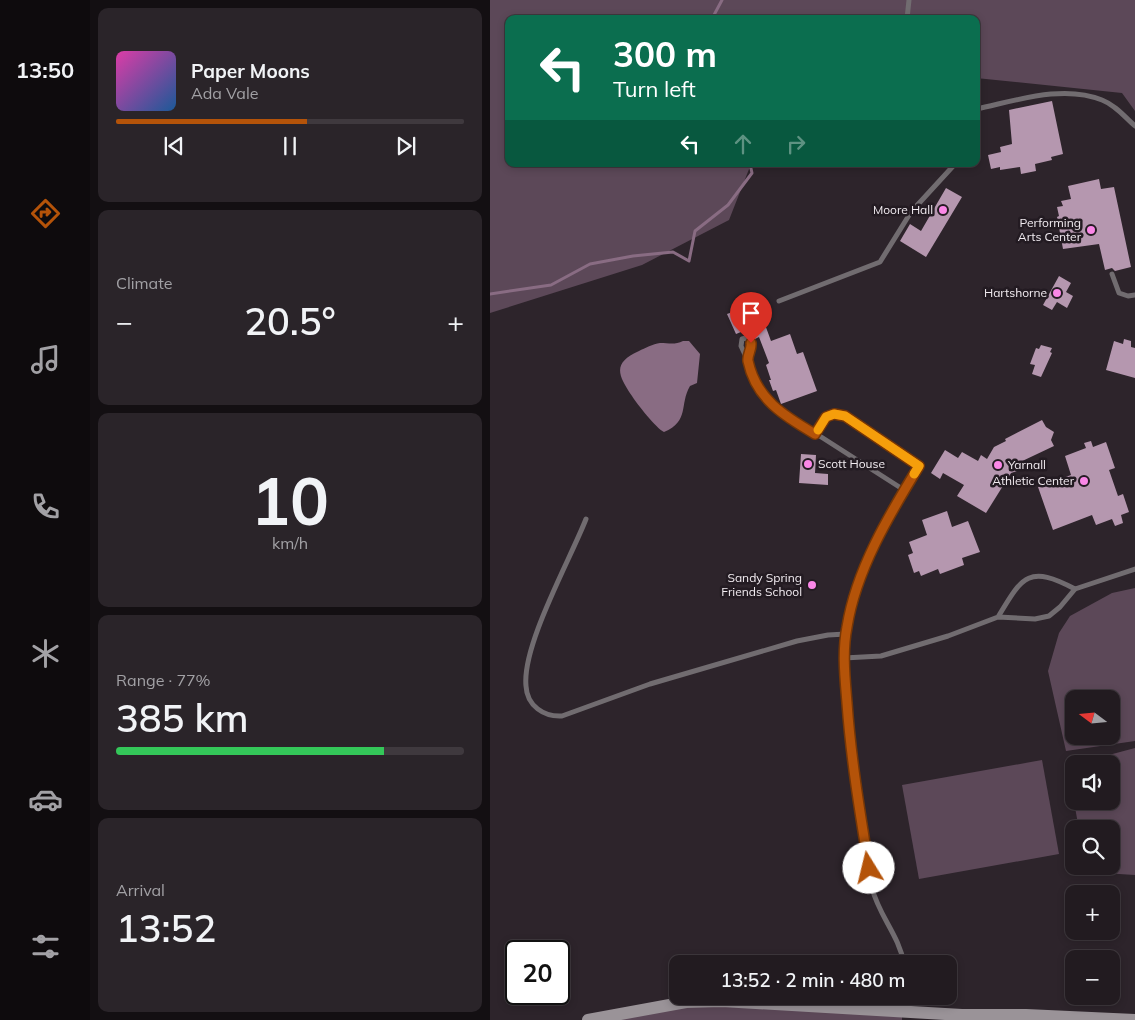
<!DOCTYPE html>
<html lang="en">
<head>
<meta charset="utf-8">
<style>
  :root { --surface:#221b20; --page:#2a2429; --text:#f1f3f6; --muted:#a2a1a5; --line:#3f393e; --accent:#b45309 }
  body { margin:0; font-family:Mulish,sans-serif; background:var(--page); color:var(--text); height:100vh; display:flex; flex-direction:column; font-size:19px; white-space:nowrap }
  * { box-sizing:border-box; margin:0 }
  p { font-size:16px; color:var(--muted) }
  .icon { flex:none; width:28px; height:28px; fill:none; stroke:currentColor; stroke-width:2; stroke-linecap:round; stroke-linejoin:round }
  .map { position:relative; flex:1; overflow:hidden }
  .sheet { display:flex; flex-direction:column; gap:8px; padding:8px; background:#130f12; width:400px }
  .sheet>* { flex:none }
  .hud { position:absolute; left:15px; top:15px; width:475px; height:152px; border-radius:10px; box-shadow:0 2px 8px #0003,0 0 0 1px var(--line); background:#0b6e4f; color:#fff; overflow:hidden }
  .needle { width:32px; rotate:286deg }
  .controls { position:absolute; left:575px; top:690px; display:grid; gap:10px }
  .controls a { display:grid; place-items:center; width:55px; height:55px; border-radius:10px; background:var(--surface); box-shadow:0 2px 8px #0003,0 0 0 1px var(--line); font-size:25px }
  .speed { position:absolute; left:15px; top:940px; display:flex; gap:10px; font-size:25px; font-weight:700; text-align:center }
  .speed>* { display:grid; place-content:center; width:65px; height:65px; border-radius:50%; background:var(--surface); box-shadow:0 2px 8px #0003,0 0 0 1px var(--line); line-height:1 }
  .speed .limit { border:2px solid #111; border-radius:8px; background:#fff; color:#111 }
  .pin { position:absolute; display:grid; place-items:center; width:42px; height:42px; color:#fff; margin:-51px -21px; border-radius:50% 50% 50% 0; rotate:-45deg; box-shadow:0 0 5px #0007 }
  .pin .icon { rotate:45deg }
  .me { position:absolute; width:55px; margin:-28px; rotate:351deg; stroke-linejoin:round; filter:drop-shadow(0 0 4px #0008) }
  .turn { display:flex; align-items:center; gap:18px; height:105px; padding:0 25px; font-size:22px }
  .turn .icon { width:65px; height:65px; stroke-width:2.5 }
  .turn b { display:block; font-size:35px; line-height:42px }
  .lanes { display:flex; align-items:center; height:48px; padding:0 25px; background:#0003; justify-content:center; gap:25px; direction:ltr }
  .lanes .off { opacity:.35 }
  .big { font-size:38px; font-weight:600; line-height:1.1 }
  .sheet .card { flex:1; display:flex; flex-direction:column; justify-content:center; gap:8px; min-width:0; padding:0 18px; border-radius:10px; background:var(--page) }
  .sheet .dial { align-items:center; gap:0 }
  .dial b { font-size:65px; line-height:1 }
  .song { display:flex; align-items:center; gap:15px }
  .cover { width:60px; height:60px; border-radius:8px; background:linear-gradient(135deg,hsl(320 70% 55%),hsl(210 70% 35%)) }
  .played { height:5px; border-radius:2px; background:linear-gradient(90deg,var(--accent) 55%,var(--line) 55%) }
  .keys { display:flex; justify-content:space-around; direction:ltr }
  .heat { display:flex; justify-content:space-between; align-items:center; font-size:28px; direction:ltr }
  .charge { height:8px; border-radius:4px; background:linear-gradient(90deg,#34c759 77%,var(--line) 0) }
  .trip { position:absolute; left:179px; top:955px; width:288px; height:50px; border-radius:10px; background:var(--surface); box-shadow:0 2px 8px #0003,0 0 0 1px var(--line); font-weight:600; line-height:50px; text-align:center }
  main { display:flex; flex:1; min-height:0 }
  .tabs { display:flex; flex-direction:column; width:90px; justify-content:space-around; align-items:center; background:#0e0b0d; color:var(--muted) }
  .tabs .icon { width:35px; height:35px }
  .tabs .current { color:var(--accent) }
  .tabs b { font-size:22px; color:var(--text) }
  .map>svg:first-child { display:block }
</style>
</head>
<body>
<main>
<nav class="tabs">
<b>13:50</b>
<svg class="icon current" aria-label="directions" viewBox="0 0 24 24"><path d="M12 3l9 9-9 9-9-9zM9 14v-3h6M13 9l2 2-2 2"/></svg>
<svg class="icon" aria-label="music" viewBox="0 0 24 24"><path d="M9 18V5l10-2v13"/><circle cx="6" cy="18" r="3"/><circle cx="16" cy="16" r="3"/></svg>
<svg class="icon" aria-label="phone" viewBox="0 0 24 24"><path d="M5 4h4l2 5-3 2q2 4 5 5l2-3 5 2v4C11 20 4 13 5 4z"/></svg>
<svg class="icon" aria-label="climate" viewBox="0 0 24 24"><path d="M12 3v18M4 7l16 10M4 17L20 7"/></svg>
<svg class="icon" aria-label="car" viewBox="0 0 24 24"><path d="M5 17H2v-5l4-1 3-4h7l3 4 3 1v5h-3M9 17h6M6 11h13"/><circle cx="7" cy="17" r="2"/><circle cx="17" cy="17" r="2"/></svg>
<svg class="icon" aria-label="filters" viewBox="0 0 24 24"><path d="M4 7h16M4 17h16"/><circle cx="9" cy="7" r="2"/><circle cx="15" cy="17" r="2"/></svg>
</nav>
<section class="sheet">
<div class="card">
<div class="song"><i class="cover"></i><div><b>Paper Moons</b><p>Ada Vale</p></div></div>
<div class="played"></div>
<div class="keys"><svg class="icon" aria-label="previous" viewBox="0 0 24 24"><path d="M18 5L8 12l10 7zM5 5v14"/></svg><svg class="icon" aria-label="pause" viewBox="0 0 24 24"><path d="M8 5v14M16 5v14"/></svg><svg class="icon" aria-label="next" viewBox="0 0 24 24"><path d="M6 5l10 7-10 7zM19 5v14"/></svg></div>
</div>
<div class="card"><p>Climate</p>
<div class="heat"><a>−</a><b class="big">20.5°</b><a>+</a></div>
</div>
<div class="card dial"><b>10</b><p>km/h</p></div>
<div class="card"><p>Range · 77%</p><b class="big">385 km</b><div class="charge"></div></div>
<div class="card"><p>Arrival</p><b class="big">13:52</b></div>
</section>
<div class="map">
<svg width="645" height="1020" viewBox="0 0 645 1020">
  <rect width="100%" height="100%" fill="#2d242b"/>
  <g fill="#5c4858" fill-rule="evenodd">
    <path d="M0 0H645V111L632 93 486 78V19H19V164H261L239 220 152 265 0 313Z"/>
    <path d="M645 588V741L576 751 558 671 569 633 580 616 622 593ZM584 699H621V736H584Z"/>
    <path d="M645 748V875L597 872 596 866H621V829H589L581 786 584 782V801H621V764H597L600 760Z"/>
    <path d="M552 760 569 854 429 879 412 785Z"/>
    <path d="M196 1002 412 1011V1020H98Z"/>
  </g>
  <path fill="#896c83" d="M193 341H199L210 354 207 383 200 386C189 405 200 421 174 432 166 428 147 404 142 396 128 375 122 363 149 351 155 348 163 344 170 343 179 343 185 345 193 341Z"/>
  <g fill="none" stroke-linecap="round" stroke-linejoin="round">
    <g stroke="#896c83" stroke-width="3">
      <path d="M226 19 224 15 232 0"/>
      <path d="M0 294 61 285 100 264 143 256 183 252 199 261 205 231 238 205 262 173 260 164"/>
    </g>
  </g>
  <g fill="#b597af">
    <path d="M562 101 573 154 561 157 562 160 545 164 546 171 531 174 530 167 510 170V167L501 169 498 155 511 152 510 147 522 144 519 110Z"/>
    <path d="M609 179 611 189 624 187 641 267 625 271 622 268 615 270 609 244 573 249 567 217 569 216 567 207 573 206 571 201 581 199 578 186Z"/>
    <path d="M456 188 472 197 436 257 410 241 420 224 431 231Z"/>
    <path d="M569 276 581 283 576 292 583 296 577 308 567 302 562 310 553 305Z"/>
    <path d="M262 293 268 308 271 307 275 318 273 319 281 341 300 334 307 354 313 352 327 391 291 404 286 390 283 391 279 380H281L276 365 279 363 269 337 265 339 261 328 246 334 237 314 253 308 249 299Z"/>
    <path d="M634 339 641 341V347L645 348V378L616 370 624 341 633 344Z"/>
    <path d="M551 345 562 348 560 352 562 353 551 377 542 374 545 365 540 364 546 348 549 349Z"/>
    <path d="M552 420 556 427 564 432 561 440 564 446 524 465 527 471 521 473 496 513 467 496 474 485 453 473 450 479 441 473 455 450 468 458 472 452 488 461 491 455 497 459 504 447 516 441 515 439Z"/>
    <path d="M601 441 603 447 616 442 625 468 619 470 628 496 633 494 639 512 631 515 633 523 625 526 622 519 606 525 602 515 563 530 548 487 581 475 575 456 596 448 594 443Z"/>
    <path d="M311 454 326 455 325 473 338 474V485L309 483Z"/>
    <path d="M457 511 462 527 478 521 490 552 472 558 474 565 450 574 448 569 431 576 429 571 424 573 418 555 423 553 419 542 437 535 432 520Z"/>
  </g>
  <g fill="none" stroke-linecap="round" stroke-linejoin="round">
    <g stroke="#716c70" stroke-width="5">
      <path d="M417 19 419 0"/>
      <path d="M486 109C525 101 573 84 612 100 625 105 635 117 645 126"/>
      <path d="M622 274 629 293 638 296 645 295"/>
      <path d="M289 301 390 262 421 212 465 164"/>
      <path d="M257 359 261 343 256 338 252 339 251 346 276 400 301 420 325 433"/>
      <path d="M414 490 325 433 336 417 344 414 355 416 429 466C401 511 372 561 360 613 352 643 354 676 357 707 362 768 372 827 382 888 389 916 409 935 414 964"/>
      <path d="M96 519C80 560 32 645 36 686 37 706 54 717 72 716L160 684 307 641 338 635 356 634"/>
      <path d="M585 589 645 569"/>
      <path d="M354 658 391 656 458 636 508 617 545 619 559 616 570 607 585 589C538 564 532 577 508 617"/>
      <path d="M412 1011 413 996"/>
    </g>
    <path stroke="#9a9398" stroke-width="12" d="M98 1020 196 1002 232 1001 472 1015H536L645 1020"/>
  </g>
  <g fill="none" stroke-linecap="round" stroke-linejoin="round">
    <defs>
      <path id="route" d="M261 343C262 349 257 355 258 361 266 399 294 416 325 434L336 417 344 414 355 416 429 466C399 515 366 570 357 627 352 652 355 678 357 703 361 759 370 813 379 868"/>
    </defs>
    <use href="#route" stroke="#753606" stroke-width="12"/>
    <use href="#route" stroke="#b45309" stroke-width="9"/>
    <path stroke="#f59e0b" stroke-width="9" d="M328 430 336 417 344 414 355 416 429 466 424 474"/>
  </g>
  <g fill="#fa87e7" stroke="#231b22" stroke-width="2">
    <circle cx="453" cy="210" r="5"/>
    <circle cx="601" cy="230" r="5"/>
    <circle cx="567" cy="293" r="5"/>
    <circle cx="318" cy="464" r="5"/>
    <circle cx="508" cy="465" r="5"/>
    <circle cx="594" cy="481" r="5"/>
    <circle cx="322" cy="585" r="5"/>
  </g>
  <g text-anchor="middle" stroke-width="5" stroke-linejoin="round" paint-order="stroke">
    <g font-size="12" fill="#f2ecf1" stroke="#231b22" text-anchor="end">
      <text x="443" y="214">Moore Hall</text>
      <text x="591" y="227">Performing<tspan x="591" dy="14">Arts Center</tspan></text>
      <text x="557" y="297">Hartshorne</text>
      <text x="328" y="468" text-anchor="start">Scott House</text>
      <text x="518" y="469" text-anchor="start">Yarnall</text>
      <text x="584" y="485">Athletic Center</text>
      <text x="312" y="582">Sandy Spring<tspan x="312" dy="14">Friends School</tspan></text>
    </g>
  </g>
</svg>
<div class="controls">
<a><svg class="needle" viewBox="-14 -14 28 28"><path d="M0-13l5 13h-10z" fill="#e53935"/><path d="M0 13l5-13h-10z" fill="#a2a1a5"/></svg></a>
<a><svg class="icon" aria-label="sound" viewBox="0 0 24 24"><path d="M4 9h4l5-4v14l-5-4H4zM17 9q2 3 0 6"/></svg></a>
<a><svg class="icon" aria-label="search" viewBox="0 0 24 24"><circle cx="10" cy="10" r="6"/><path d="M15 15l6 6"/></svg></a>
<a>+</a>
<a>−</a>
</div>
<div class="speed"><div class="limit">20</div></div>
<div class="pin" style="left:261px;top:343px;background:#d93025"><svg class="icon" aria-label="arrive" viewBox="0 0 24 24"><path d="M6 21V4h12l-3 4 3 4H6"/></svg></div>
<svg class="me" style="left:379px;top:868px" viewBox="-20 -20 40 40"><circle r="19" fill="#fff"/><path d="M0-13L10 11 0 6-10 11z" fill="#b45309"/></svg>
<div class="trip">13:52 · 2 min · 480 m</div>
<div class="hud">
<div class="turn"><svg class="icon" aria-label="left" viewBox="0 0 24 24"><path d="M17 20v-9H6M10 6l-5 5 5 5"/></svg><div><b>300 m</b>Turn left</div></div>
<div class="lanes"><svg class="icon" aria-label="left" viewBox="0 0 24 24"><path d="M17 20v-9H6M10 6l-5 5 5 5"/></svg><svg class="icon off" aria-label="ahead" viewBox="0 0 24 24"><path d="M12 20V5M6 11l6-6 6 6"/></svg><svg class="icon off" aria-label="right" viewBox="0 0 24 24"><path d="M7 20v-9h11M14 6l5 5-5 5"/></svg></div>
</div>
</div>
</main>
</body>
</html>
